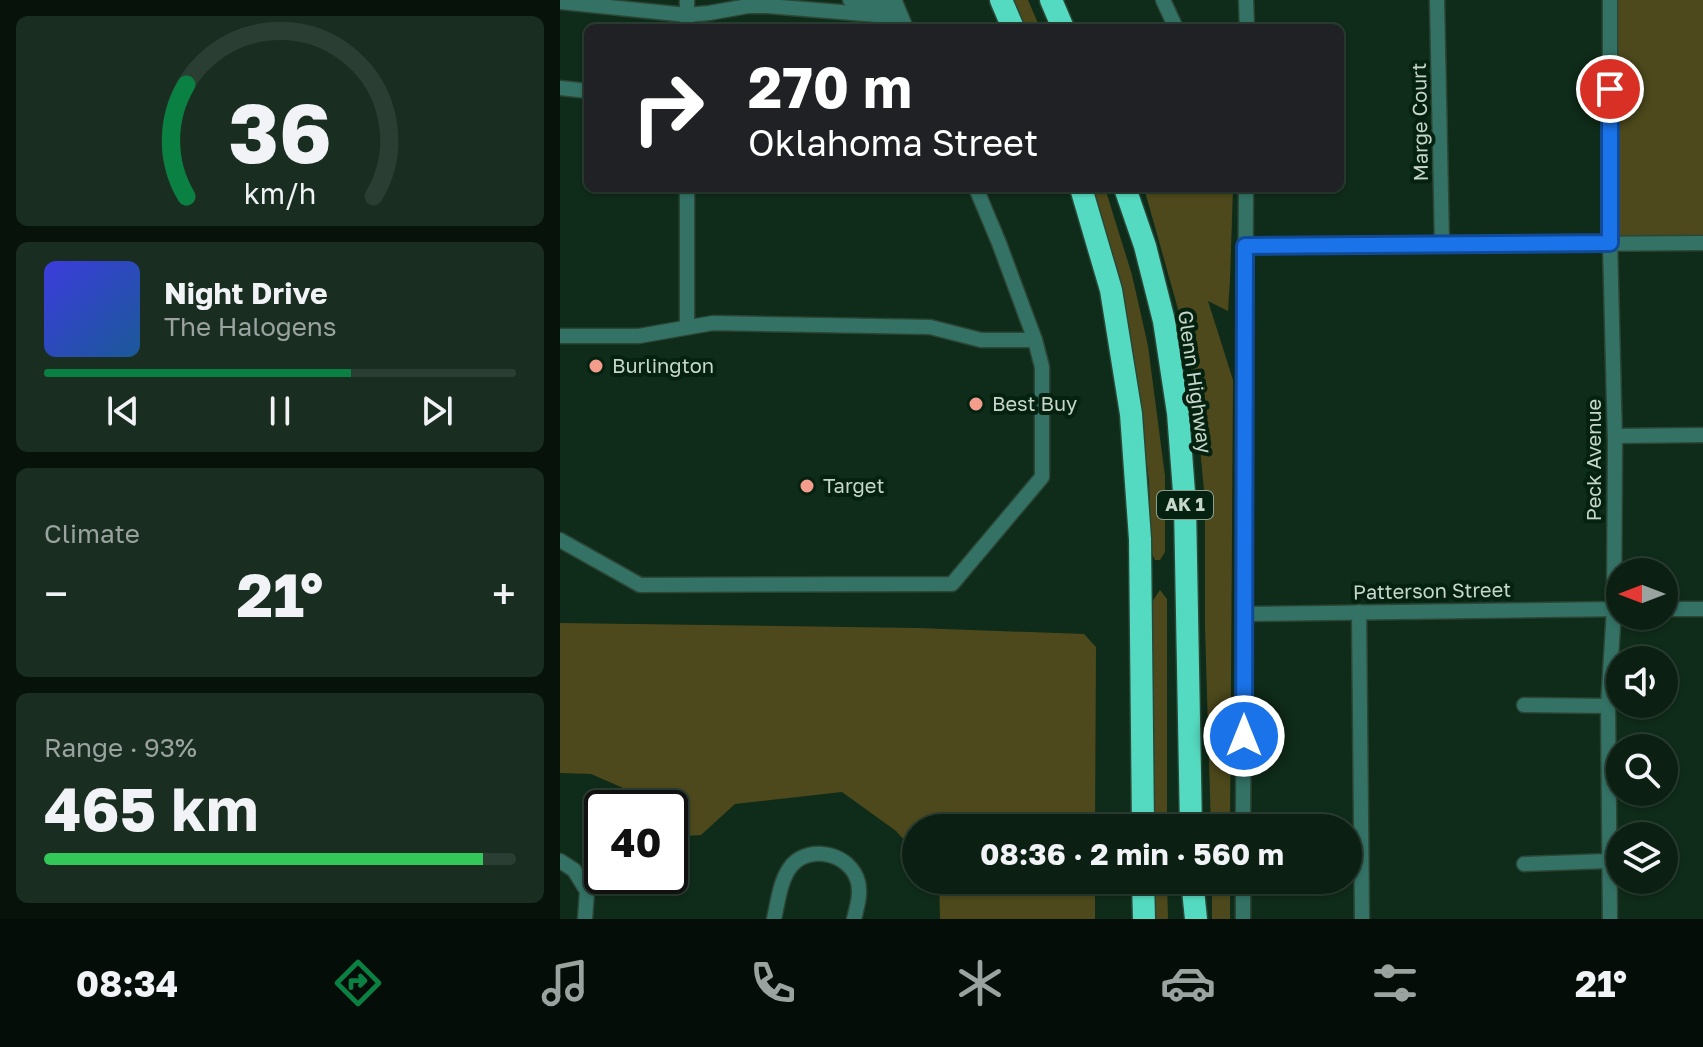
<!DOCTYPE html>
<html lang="en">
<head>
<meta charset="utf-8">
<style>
  :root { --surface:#0b2013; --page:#192d21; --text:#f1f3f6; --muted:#9aa3a0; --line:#2b3e33; --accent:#0b8043 }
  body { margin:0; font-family:"Golos Text",sans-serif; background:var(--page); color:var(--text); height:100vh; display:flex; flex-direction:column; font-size:30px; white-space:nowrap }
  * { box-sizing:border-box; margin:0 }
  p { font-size:26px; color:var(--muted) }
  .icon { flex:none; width:44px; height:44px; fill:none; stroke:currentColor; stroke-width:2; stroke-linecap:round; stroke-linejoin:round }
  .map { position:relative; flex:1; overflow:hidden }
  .side { display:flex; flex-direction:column; gap:16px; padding:16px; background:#06120a; width:560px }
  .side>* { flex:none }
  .guide { position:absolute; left:24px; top:24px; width:760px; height:168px; border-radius:12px; box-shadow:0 2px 6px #0004,0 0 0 2px var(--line); background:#202124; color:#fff; overflow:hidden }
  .needle { width:52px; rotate:270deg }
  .tools { position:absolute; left:1046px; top:558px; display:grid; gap:16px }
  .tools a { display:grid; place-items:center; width:72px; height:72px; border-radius:50%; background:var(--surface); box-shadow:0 2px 6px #0004,0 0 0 2px var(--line); font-size:40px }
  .speed { position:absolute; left:24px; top:790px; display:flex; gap:16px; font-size:40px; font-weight:700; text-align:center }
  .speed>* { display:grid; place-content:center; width:104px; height:104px; border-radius:50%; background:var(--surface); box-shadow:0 2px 6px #0004,0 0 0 2px var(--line); line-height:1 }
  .speed .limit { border:4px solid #111; border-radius:12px; background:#fff; color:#111 }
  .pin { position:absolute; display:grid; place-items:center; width:68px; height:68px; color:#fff; margin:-34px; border:4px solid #fff; border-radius:50%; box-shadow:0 2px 8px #0007 }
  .me { position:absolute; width:88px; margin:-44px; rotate:0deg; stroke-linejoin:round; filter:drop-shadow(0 0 6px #0008) }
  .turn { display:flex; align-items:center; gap:28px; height:168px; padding:0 32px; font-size:36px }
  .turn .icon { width:104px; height:104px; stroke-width:2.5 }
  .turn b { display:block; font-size:56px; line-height:68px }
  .big { font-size:60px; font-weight:700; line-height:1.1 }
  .side .widget { flex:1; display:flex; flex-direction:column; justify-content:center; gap:12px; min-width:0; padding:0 28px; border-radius:12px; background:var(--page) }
  .side .dial { align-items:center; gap:0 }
  .dial svg { height:208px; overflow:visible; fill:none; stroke:var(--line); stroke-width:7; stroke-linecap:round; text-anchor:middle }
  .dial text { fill:var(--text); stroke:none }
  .song { display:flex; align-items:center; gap:24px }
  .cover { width:96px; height:96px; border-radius:12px; background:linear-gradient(135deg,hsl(240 70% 55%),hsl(210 70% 35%)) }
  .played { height:8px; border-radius:4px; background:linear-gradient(90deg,var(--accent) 65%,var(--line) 65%) }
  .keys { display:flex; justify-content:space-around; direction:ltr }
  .heat { display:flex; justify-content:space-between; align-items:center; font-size:44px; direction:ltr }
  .charge { height:12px; border-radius:6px; background:linear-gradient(90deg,#34c759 93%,var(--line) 0) }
  .trip { position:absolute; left:342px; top:814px; width:460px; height:80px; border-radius:40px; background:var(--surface); box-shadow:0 2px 6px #0004,0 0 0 2px var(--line); font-weight:700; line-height:80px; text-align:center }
  .dock { display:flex; height:128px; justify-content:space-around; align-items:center; background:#040d08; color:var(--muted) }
  .dock .icon { width:56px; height:56px }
  .dock .on { color:var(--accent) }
  .dock b { font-size:36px; color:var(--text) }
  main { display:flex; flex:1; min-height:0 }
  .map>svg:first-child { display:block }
</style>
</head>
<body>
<main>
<section class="side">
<div class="widget dial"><svg viewBox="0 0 100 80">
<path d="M14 69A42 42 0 1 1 86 69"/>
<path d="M14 69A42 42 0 0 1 14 26" stroke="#0b8043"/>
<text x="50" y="56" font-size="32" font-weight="700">36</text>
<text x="50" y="72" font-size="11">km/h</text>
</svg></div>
<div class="widget">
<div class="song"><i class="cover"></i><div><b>Night Drive</b><p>The Halogens</p></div></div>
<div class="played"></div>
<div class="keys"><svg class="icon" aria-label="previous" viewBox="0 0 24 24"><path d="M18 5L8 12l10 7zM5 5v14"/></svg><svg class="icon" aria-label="pause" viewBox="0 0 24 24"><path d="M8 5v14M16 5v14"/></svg><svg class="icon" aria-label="next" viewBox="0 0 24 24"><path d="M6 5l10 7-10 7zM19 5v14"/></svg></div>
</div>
<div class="widget"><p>Climate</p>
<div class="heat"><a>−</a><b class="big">21°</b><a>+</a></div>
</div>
<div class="widget"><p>Range · 93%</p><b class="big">465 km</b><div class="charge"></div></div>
</section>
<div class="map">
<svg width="1143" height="919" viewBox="0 0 1143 919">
  <rect width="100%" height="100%" fill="#0f2b19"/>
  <g fill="#4d491c">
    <path d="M450 0H468L480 28H462Z"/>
    <path d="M1057 0H1143V238H1058Z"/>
    <path d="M527 188H545L572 275 588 346 605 476V552L600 560H595L591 552 589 480 568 341Z"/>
    <path d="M584 188H673L670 280 668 311 648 301 673 380 670 828H651L645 627V501L634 384 625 334Z"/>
    <path d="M600 590 607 599V828H594L592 602Z"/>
    <path d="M0 623 357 628 524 634 536 647 535 828H356V853L336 831 282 792 175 804 141 835 110 837V808H90L86 798 31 774 0 773Z"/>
    <path d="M379 880H535V919H380Z"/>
    <path d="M595 880H607L608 919H595Z"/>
    <rect x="652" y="880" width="18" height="39"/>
  </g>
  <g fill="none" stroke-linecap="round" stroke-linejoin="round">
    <defs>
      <g id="minor">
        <path d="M127 0V28"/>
        <path d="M290 0 336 4 346 28"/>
        <path d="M603 0 616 28"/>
        <path d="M686 0 687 28"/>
        <path d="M877 0 882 244"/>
        <path d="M0 2 127 15 149 13 188 6H208L341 17"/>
        <path d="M0 88 28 91"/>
        <path d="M685 246 1143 243"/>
        <path d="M127 327V188"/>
        <path d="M0 336H79L153 323 370 327 421 340H475"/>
        <path d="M1055 436 1143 435"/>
        <path d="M0 540 80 585 392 584 482 477V367L475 340 439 243 416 188"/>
        <path d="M1104 609H1143"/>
        <path d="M799 612 802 919"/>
        <path d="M684 614 1060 609"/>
        <path d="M964 705 1048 706"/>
        <path d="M683 828 686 188"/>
        <path d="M0 861 14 870 27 891 25 919"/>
        <path d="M964 864 1049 861"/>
        <path d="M214 919C218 902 220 879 232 865 251 844 291 854 298 882 301 894 297 907 294 919"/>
        <path d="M683 919V880"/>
        <path d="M1050 919 1048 706 1054 609 1055 442 1050 243V0"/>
      </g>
      <g id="highway">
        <path d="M441 0 453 28"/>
        <path d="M491 0 503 28"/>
        <path d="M521 188 551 290 571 414 580 539 583 828"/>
        <path d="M565 188 585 246 604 321 618 413 625 505 631 828"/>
        <path d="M583 880 584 919"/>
        <path d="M632 880 636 919"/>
      </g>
    </defs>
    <use href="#minor" stroke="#2c4635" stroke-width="17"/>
    <use href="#highway" stroke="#2c4635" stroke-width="25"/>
    <use href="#minor" stroke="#337265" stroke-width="14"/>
    <use href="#highway" stroke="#54dac0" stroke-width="22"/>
  </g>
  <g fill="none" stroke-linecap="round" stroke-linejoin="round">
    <defs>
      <path id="route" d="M684 736 685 246 1050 243V89"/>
    </defs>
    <use href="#route" stroke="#114b97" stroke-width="20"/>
    <use href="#route" stroke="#1a73e8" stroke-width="14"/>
  </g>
  <g fill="#f49d8d" stroke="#052110" stroke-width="3">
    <circle cx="36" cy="366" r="8"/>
    <circle cx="416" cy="404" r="8"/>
    <circle cx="247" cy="486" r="8"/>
  </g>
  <g text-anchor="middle" stroke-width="8" stroke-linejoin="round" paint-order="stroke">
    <rect fill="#052110" stroke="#8ca092" stroke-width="2" x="597" y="491" width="56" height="28" rx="6"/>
    <g font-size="18" font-weight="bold" fill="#c6d6ca">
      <text x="625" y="511">AK 1</text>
    </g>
    <g font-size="20" fill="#c6d6ca" stroke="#052110">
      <text transform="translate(860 122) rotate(-91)" y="7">Marge Court</text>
      <text transform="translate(635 382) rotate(82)" y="7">Glenn Highway</text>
      <text transform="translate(1034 460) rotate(-90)" y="7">Peck Avenue</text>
      <text transform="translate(872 591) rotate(-1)" y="7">Patterson Street</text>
    </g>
    <g font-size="20" fill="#c6d6ca" stroke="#052110" text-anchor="start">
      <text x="52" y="373">Burlington</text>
      <text x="432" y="411">Best Buy</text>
      <text x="263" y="493">Target</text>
    </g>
  </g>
</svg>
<div class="tools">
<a><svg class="needle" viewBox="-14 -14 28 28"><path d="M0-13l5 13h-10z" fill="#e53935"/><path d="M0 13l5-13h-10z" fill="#9aa3a0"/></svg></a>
<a><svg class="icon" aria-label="sound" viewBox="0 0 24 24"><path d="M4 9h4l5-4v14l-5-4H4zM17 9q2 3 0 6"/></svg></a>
<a><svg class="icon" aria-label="search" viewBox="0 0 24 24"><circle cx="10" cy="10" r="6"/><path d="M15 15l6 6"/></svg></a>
<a><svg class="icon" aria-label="layers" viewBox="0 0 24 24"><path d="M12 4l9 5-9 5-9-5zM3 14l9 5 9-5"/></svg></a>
</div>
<div class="speed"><div class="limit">40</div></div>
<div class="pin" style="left:1050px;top:89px;background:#d93025"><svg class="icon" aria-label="arrive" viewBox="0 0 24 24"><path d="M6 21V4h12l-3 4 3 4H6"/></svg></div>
<svg class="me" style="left:684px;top:736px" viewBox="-20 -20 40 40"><circle r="17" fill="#1a73e8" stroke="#fff" stroke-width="3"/><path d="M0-11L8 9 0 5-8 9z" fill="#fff"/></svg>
<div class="trip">08:36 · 2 min · 560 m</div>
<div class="guide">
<div class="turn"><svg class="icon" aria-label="right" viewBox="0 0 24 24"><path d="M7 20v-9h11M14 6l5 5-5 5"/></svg><div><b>270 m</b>Oklahoma Street</div></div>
</div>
</div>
</main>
<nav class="dock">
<b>08:34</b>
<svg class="icon on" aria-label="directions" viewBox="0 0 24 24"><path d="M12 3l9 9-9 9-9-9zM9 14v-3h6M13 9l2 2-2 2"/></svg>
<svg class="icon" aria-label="music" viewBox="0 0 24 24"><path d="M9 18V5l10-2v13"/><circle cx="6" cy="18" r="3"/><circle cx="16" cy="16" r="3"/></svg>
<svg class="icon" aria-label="phone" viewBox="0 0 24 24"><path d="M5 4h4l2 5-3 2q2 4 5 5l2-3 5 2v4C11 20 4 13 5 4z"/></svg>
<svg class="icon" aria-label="climate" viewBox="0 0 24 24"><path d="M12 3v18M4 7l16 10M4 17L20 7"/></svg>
<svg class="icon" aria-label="car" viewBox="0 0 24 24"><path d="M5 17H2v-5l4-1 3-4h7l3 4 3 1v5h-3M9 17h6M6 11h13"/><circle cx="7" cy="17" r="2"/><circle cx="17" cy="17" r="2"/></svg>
<svg class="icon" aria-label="filters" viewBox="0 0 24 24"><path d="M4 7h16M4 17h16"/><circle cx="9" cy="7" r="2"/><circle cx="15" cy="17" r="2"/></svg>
<b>21°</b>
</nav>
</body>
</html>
